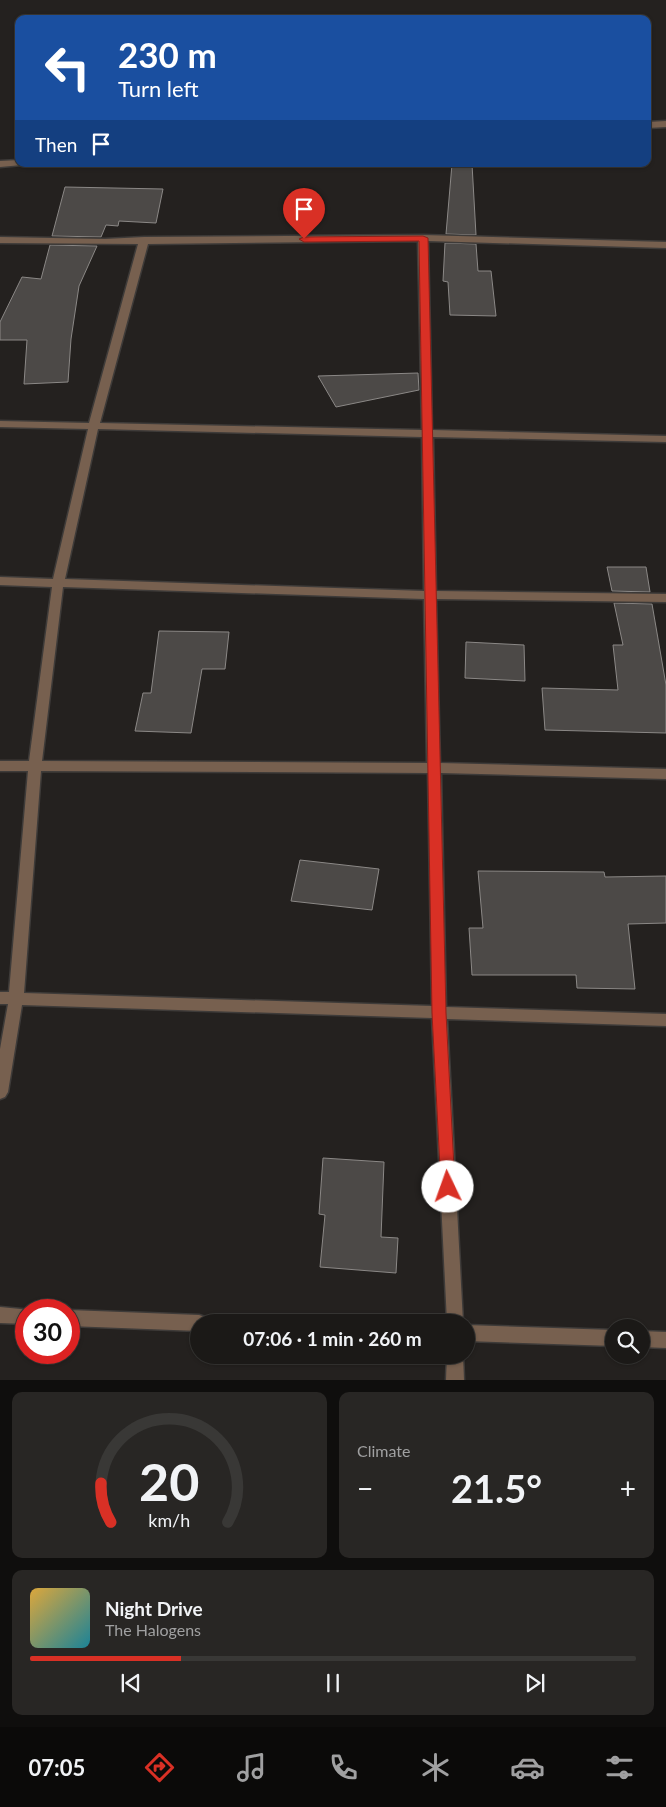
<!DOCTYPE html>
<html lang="en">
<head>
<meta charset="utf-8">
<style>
  :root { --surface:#1b1917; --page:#282624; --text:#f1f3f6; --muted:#a0a0a1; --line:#393836; --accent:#d93025 }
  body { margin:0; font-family:Lato,sans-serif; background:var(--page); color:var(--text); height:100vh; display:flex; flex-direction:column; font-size:19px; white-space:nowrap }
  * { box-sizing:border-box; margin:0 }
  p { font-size:16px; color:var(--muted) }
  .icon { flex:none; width:28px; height:28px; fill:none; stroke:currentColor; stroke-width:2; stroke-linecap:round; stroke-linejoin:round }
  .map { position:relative; height:1380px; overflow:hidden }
  .panel { display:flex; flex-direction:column; gap:12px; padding:12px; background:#0f0e0d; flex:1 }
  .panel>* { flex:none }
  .top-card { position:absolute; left:15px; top:15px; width:636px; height:152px; border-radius:10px; box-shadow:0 1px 4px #0004,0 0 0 1px var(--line); background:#1a4fa0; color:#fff; overflow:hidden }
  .controls { position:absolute; left:605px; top:1319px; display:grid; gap:10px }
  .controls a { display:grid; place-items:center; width:45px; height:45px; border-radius:50%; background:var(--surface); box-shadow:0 1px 4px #0004,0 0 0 1px var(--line); font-size:25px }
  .speed { position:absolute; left:15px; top:1299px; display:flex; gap:10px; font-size:25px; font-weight:700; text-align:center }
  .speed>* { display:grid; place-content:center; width:65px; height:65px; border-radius:50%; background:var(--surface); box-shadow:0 1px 4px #0004,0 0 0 1px var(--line); line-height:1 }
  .speed .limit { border:8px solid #d22; background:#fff; color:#111 }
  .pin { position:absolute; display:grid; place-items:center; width:42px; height:42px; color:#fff; margin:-51px -21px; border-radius:50% 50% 50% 0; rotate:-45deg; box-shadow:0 0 5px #0007 }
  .pin .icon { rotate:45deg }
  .me { position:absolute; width:55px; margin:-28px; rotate:357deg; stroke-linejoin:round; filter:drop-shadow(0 0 4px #0008) }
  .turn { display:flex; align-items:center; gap:18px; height:105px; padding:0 20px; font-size:22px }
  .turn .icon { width:65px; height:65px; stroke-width:2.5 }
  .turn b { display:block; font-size:35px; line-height:42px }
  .then { display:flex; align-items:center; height:48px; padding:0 20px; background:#0003; gap:10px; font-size:19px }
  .big { font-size:38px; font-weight:700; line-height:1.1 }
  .panel .tile { flex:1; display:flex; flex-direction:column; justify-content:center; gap:8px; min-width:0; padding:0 18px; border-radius:10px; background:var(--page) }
  .panel .dial { align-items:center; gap:0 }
  .dial svg { height:130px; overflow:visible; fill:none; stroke:var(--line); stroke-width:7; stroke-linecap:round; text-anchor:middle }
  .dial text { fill:var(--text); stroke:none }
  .song { display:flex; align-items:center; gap:15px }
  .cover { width:60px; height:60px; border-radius:8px; background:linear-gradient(135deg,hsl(40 70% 55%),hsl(190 70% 35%)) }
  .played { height:5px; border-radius:2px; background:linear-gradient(90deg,var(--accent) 25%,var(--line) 25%) }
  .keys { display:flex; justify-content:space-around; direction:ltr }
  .heat { display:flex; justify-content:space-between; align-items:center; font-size:28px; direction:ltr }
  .panel .tiles { flex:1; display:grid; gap:12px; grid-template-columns:1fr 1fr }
  .tile:last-child { grid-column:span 2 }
  .trip { position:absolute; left:190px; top:1314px; width:285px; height:50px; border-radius:25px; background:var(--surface); box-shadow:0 1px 4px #0004,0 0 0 1px var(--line); font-weight:700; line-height:50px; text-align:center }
  .menu { display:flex; height:80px; justify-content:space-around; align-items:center; background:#0b0a09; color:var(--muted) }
  .menu .icon { width:35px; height:35px }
  .menu .on { color:var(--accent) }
  .menu b { font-size:22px; color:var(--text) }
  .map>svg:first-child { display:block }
</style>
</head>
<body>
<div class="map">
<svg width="666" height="1380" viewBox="0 0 666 1380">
  <rect width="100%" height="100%" fill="#24211f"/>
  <g fill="#4c4947" stroke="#8b8886">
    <path d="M452 164H472L476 235 446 234Z"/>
    <path d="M65 187 163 189 156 223 119 221 118 226 106 225 101 237 52 236Z"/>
    <path d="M445 243 476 244 478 271H491L496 316 450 315 448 282 443 281Z"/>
    <path d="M50 245 97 246 79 286 71 339 68 382 24 384 27 340H0V322L22 277 41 279Z"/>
    <path d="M418 373 419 390 336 407 318 376Z"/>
    <path d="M607 567H646L650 592 612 591Z"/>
    <path d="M614 603 652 604 666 685V733L545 730 542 688 618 690 613 645H623Z"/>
    <path d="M159 631 229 632 225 669H202L191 733 135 731 143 693H151Z"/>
    <path d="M466 642 524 645 525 681 465 678Z"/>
    <path d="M300 860 379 869 372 910 291 901Z"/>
    <path d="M478 871 604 872 605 877 666 876V923L628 924 635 989 577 988 576 975H472L469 928H483Z"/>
    <path d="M323 1158 384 1162 381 1237 398 1238 396 1273 320 1267 325 1215 319 1214Z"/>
  </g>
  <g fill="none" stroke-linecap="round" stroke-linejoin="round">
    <defs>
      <g id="minor">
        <path d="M666 121V127L648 128V122Z"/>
        <path d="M19 160V164L22 165 0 167V161Z"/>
        <path d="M423 235 666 242V248L428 241 432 430 666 436V442L433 437 436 591 666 594V602L436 599 440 763 666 769V779L441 773 446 1007 666 1014V1026L447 1019 463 1322H447L432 1018 22 1005 8 1092 5 1097 0 1099V1049L8 1004H0V992H9L28 771H0V761H29L52 587 0 585V577L53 579 88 429 0 427V421L89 423 138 244 0 243V237L105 239 144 237ZM418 241 422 430 100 423 148 244ZM98 429 422 437 424 591 65 579ZM63 587 424 599 427 763 42 761ZM41 771 428 773 432 1006 24 993Z"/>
        <path d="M0 1307 31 1310H26V1324L0 1323Z"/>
        <path d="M69 1310 199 1315 205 1317 207 1322H199V1331L69 1326Z"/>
        <path d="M466 1325 614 1330V1346L466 1341Z"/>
        <path d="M641 1331 666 1332V1348L641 1347Z"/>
        <path d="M447 1355H463L464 1380H446Z"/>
      </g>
    </defs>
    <use href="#minor" stroke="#3e3b39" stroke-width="3"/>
    <use href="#minor" fill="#77604f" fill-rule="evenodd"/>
  </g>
  <path fill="#d93025" stroke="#8d1f18" d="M423 236 428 238 446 1013 455 1187 453 1192 448 1194 443 1192 441 1187 432 1013 419 241 304 242 299 239 304 237Z"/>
</svg>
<div class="controls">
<a><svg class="icon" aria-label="search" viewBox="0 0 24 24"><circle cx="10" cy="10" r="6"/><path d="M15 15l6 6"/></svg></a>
</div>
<div class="speed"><div class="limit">30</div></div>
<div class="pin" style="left:304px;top:239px;background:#d93025"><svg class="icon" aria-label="arrive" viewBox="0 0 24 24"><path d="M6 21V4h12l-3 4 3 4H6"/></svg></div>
<svg class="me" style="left:448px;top:1187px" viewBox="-20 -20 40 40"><circle r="19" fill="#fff"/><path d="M0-13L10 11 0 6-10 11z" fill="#d93025"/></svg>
<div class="trip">07:06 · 1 min · 260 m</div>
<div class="top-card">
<div class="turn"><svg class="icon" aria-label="left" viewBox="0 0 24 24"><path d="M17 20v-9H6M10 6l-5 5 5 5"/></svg><div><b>230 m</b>Turn left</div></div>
<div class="then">Then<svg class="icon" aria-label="arrive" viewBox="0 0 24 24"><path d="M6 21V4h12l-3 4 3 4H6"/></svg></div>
</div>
</div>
<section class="panel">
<div class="tiles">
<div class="tile dial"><svg viewBox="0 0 100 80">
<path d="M14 69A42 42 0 1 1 86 69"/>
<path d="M14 69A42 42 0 0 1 8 45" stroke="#d93025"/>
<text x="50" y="56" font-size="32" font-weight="700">20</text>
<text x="50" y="72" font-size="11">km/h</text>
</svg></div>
<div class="tile"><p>Climate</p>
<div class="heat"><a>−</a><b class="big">21.5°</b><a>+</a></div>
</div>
<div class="tile">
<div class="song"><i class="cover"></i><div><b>Night Drive</b><p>The Halogens</p></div></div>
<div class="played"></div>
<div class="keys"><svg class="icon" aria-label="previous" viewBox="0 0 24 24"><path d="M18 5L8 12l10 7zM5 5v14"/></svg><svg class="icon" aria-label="pause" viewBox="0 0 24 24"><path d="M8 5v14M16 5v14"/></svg><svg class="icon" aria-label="next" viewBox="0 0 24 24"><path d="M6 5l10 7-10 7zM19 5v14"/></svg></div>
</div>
</div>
</section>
<nav class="menu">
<b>07:05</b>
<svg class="icon on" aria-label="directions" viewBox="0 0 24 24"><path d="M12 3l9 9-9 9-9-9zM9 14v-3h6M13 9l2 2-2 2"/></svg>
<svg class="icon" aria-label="music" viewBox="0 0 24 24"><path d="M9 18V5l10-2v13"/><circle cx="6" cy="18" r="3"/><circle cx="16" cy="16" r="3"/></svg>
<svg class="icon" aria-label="phone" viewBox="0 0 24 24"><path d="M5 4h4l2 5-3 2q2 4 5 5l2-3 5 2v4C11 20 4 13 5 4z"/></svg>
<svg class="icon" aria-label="climate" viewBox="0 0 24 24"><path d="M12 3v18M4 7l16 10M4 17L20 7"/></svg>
<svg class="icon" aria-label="car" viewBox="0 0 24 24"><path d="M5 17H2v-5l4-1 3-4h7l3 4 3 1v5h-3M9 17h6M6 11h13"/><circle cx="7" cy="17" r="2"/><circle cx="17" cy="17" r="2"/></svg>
<svg class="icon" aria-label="filters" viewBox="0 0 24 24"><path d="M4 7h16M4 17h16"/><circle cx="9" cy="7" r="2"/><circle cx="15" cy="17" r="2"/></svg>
</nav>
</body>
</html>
